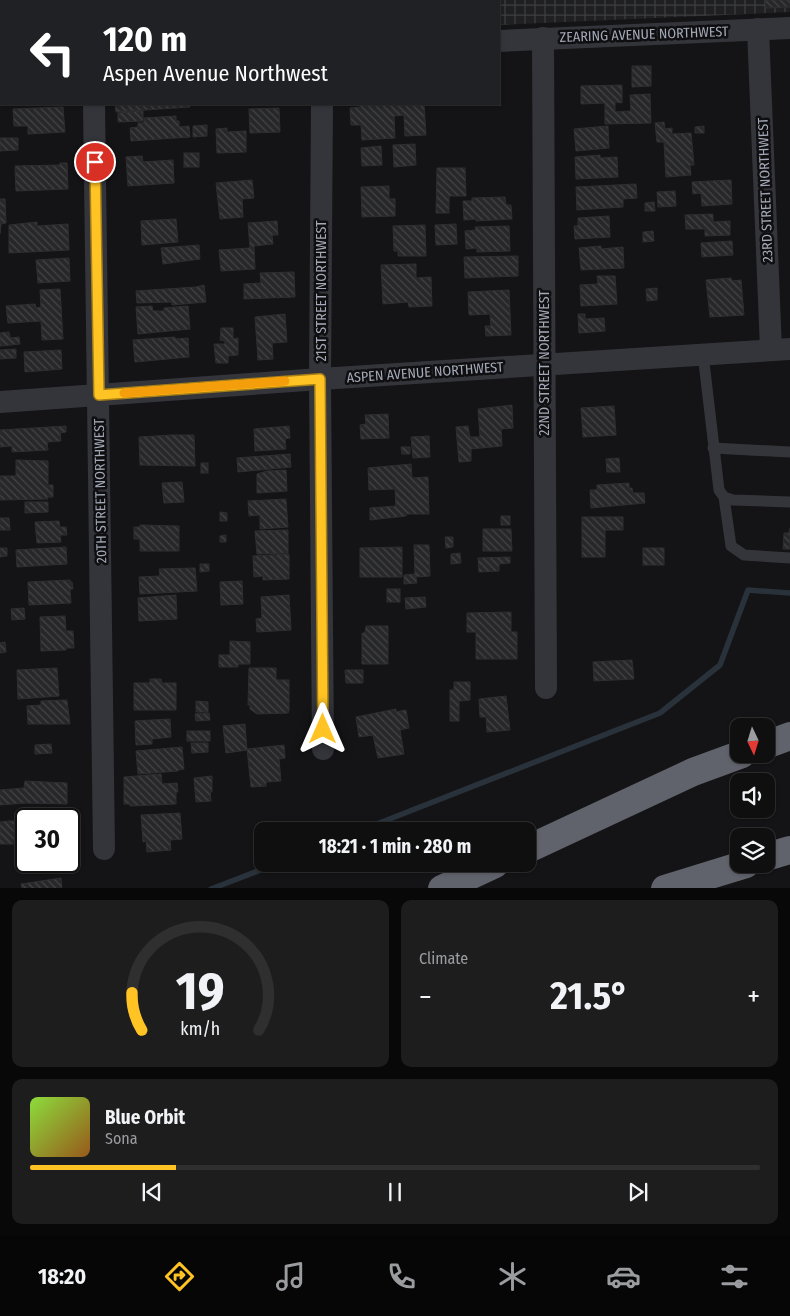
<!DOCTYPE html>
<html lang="en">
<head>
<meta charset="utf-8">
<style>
  :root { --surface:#0f0f10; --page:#1d1d1e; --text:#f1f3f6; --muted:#9b9c9f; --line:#2f2f30; --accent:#ffc423 }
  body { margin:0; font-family:"Fira Sans Condensed",sans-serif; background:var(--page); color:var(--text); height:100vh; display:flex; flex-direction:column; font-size:19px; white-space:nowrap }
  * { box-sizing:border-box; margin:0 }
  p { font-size:16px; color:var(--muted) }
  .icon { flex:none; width:28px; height:28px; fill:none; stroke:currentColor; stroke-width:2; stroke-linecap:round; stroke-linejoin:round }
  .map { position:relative; height:888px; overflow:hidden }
  .panel { display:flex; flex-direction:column; gap:12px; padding:12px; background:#080809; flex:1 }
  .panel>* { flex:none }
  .banner { position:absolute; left:0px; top:0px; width:500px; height:105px; box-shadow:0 1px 4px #0004,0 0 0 1px var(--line); background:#202124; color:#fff; overflow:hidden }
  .needle { width:32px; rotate:176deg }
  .buttons { position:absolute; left:730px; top:718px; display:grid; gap:10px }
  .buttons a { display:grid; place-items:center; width:45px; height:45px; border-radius:10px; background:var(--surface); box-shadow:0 1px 4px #0004,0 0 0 1px var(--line); font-size:25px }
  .speed { position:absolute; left:15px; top:808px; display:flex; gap:10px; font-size:25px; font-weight:700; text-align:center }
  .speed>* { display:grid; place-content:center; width:65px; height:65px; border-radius:50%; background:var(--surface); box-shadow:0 1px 4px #0004,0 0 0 1px var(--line); line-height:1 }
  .speed .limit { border:2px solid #111; border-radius:8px; background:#fff; color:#111 }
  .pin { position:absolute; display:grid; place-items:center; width:42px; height:42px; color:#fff; margin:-21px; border:2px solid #fff; border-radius:50%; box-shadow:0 1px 5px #0007 }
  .me { position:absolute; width:55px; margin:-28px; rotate:0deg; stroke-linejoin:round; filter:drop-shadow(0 0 4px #0008) }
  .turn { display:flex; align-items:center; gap:18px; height:105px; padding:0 20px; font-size:22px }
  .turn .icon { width:65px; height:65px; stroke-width:2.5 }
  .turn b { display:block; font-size:35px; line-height:42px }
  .big { font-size:38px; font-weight:700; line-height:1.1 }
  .panel .card { flex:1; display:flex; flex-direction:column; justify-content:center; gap:8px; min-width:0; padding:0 18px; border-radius:10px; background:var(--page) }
  .panel .dial { align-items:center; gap:0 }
  .dial svg { height:130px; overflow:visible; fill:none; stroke:var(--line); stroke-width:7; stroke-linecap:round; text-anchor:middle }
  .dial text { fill:var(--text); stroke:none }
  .song { display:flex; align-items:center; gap:15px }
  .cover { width:60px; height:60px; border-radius:8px; background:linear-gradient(135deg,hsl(90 70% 55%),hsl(30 70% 35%)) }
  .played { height:5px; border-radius:2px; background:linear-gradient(90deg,var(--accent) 20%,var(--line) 20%) }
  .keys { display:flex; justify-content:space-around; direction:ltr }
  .heat { display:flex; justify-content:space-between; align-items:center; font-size:28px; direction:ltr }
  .panel .tiles { flex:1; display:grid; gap:12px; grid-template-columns:1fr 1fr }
  .card:last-child { grid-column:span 2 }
  .trip { position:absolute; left:254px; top:822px; width:282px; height:50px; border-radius:10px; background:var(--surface); box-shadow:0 1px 4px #0004,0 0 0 1px var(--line); font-weight:700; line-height:50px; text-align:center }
  .tab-bar { display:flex; height:80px; justify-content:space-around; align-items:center; background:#060606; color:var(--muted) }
  .tab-bar .icon { width:35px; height:35px }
  .tab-bar .current { color:var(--accent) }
  .tab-bar b { font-size:22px; color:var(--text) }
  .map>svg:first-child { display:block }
</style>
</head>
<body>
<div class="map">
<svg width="790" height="889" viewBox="0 0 790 889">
  <defs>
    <pattern id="industrial-grid" width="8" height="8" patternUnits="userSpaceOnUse" patternTransform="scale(1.25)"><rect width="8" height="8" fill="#202023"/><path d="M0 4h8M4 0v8" fill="none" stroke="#3d3e41"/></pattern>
    <pattern id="building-back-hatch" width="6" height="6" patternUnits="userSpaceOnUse" patternTransform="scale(1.25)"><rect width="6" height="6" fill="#27272a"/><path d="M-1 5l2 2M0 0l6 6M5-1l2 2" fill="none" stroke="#434447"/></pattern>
  </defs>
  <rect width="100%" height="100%" fill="#141416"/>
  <path fill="url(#industrial-grid)" d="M276 0H790V12L499 25V1Z"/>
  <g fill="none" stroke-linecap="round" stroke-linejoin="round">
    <g stroke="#29323b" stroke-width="5.5">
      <path d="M359 831 660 713 720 665 748 590 790 593"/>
      <path d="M211 889 276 864"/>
    </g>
  </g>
  <g fill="url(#building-back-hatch)" stroke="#2e2e32">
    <rect x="382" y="0" width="53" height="1"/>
    <path d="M765 0H790V7L766 8Z"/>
    <path d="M632 66H651V86L632 87Z"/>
    <path d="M622 85V103L615 102V112L631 111 630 95 650 94 651 123 605 124V103L581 104V86Z"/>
    <path d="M115 104H189L190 107 116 112Z"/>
    <path d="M360 104H424L426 135 405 136 404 115 394 116 395 138 362 140 361 125H351L350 108 360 107Z"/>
    <path d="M63 107 65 132 28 134V126H14L13 109Z"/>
    <path d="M279 108 280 132 250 133 249 109Z"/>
    <path d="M143 111V121L118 122V113Z"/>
    <path d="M176 116V121H179V127L189 126 190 137 131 141 130 128 138 127V123H144V118Z"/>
    <path d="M664 122 665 129 672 128V134L691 133 694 165H690L691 175 666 177 664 142H657L655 123Z"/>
    <path d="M207 125V136L193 137V126Z"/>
    <path d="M608 126 609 148 576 151 574 129Z"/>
    <path d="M704 126V133H695V127Z"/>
    <path d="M227 128V132L246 131V152L217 153 216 129Z"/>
    <path d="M0 138H18V150L0 151Z"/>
    <path d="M415 144 416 165 394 167 393 145Z"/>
    <path d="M381 146 382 165 362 166 361 148Z"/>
    <rect x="184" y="153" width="15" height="14"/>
    <path d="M600 155V158L617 157 618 177 576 179 575 157Z"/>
    <path d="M142 156 143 162 173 160 174 183 128 186 126 157Z"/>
    <path d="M60 163H67L68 189 16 191 15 166 60 165Z"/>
    <path d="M437 168H465L466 196H449V213H436Z"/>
    <path d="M252 180 254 198 242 199 243 217 220 219 216 183Z"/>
    <path d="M731 180 732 204 702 206 701 193 693 194 692 182Z"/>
    <path d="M636 184 637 198 623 199V207L577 210 576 187Z"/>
    <path d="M389 186V199H395V216L362 217 361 187Z"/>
    <path d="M675 191 676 206 658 207 657 192Z"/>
    <path d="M505 197 506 205H511L512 219 476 221V219L464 220 463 201H472V198Z"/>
    <path d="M0 199H5L6 223 1 224 0 234Z"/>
    <path d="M654 202 655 211H645V203Z"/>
    <path d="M713 214V222L730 221V235L705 236V229H686L685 215Z"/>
    <path d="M609 216 610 237 575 239 574 226H578V218Z"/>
    <path d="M176 219 178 242 142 245 141 221Z"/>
    <path d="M277 221 278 235H272L273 244 254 246 255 269 221 271 219 250 250 248 248 223Z"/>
    <path d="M37 222V226L68 224 69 250 9 253V225Z"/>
    <path d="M456 224 457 244 436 245 435 225Z"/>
    <path d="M425 225 426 256H398V251H394L393 226Z"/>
    <path d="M509 226 510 251 477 252V248L466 249 465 231 476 230 475 227Z"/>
    <path d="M653 231 654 241 643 242V232Z"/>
    <path d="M732 241 733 255 702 257 701 243Z"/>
    <path d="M199 245 200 259 163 264 161 248Z"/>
    <path d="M601 246V249L623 247 624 268 581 270 579 248Z"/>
    <path d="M518 256V276L465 278 464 257Z"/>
    <path d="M69 258 70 281 38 283 36 260Z"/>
    <path d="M416 264V278L431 277 432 306 409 307 408 302 383 304 381 265Z"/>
    <path d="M294 272 295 297 244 299V284L261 283 260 273Z"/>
    <path d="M597 276H615L617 304 581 306 580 285 598 284Z"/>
    <path d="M731 278 732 281 741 280 744 315 710 317 706 280Z"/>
    <path d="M204 285 206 302 172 305V302L137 303 136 291 196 287Z"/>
    <path d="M657 288V300L647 301 646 289Z"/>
    <path d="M60 289 63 339 42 340 41 321 8 323 6 306 35 304 36 308 41 307 40 290Z"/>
    <path d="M509 290 511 335 486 336 485 326H491L490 314 469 315 468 292Z"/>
    <path d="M152 306 153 311H164V308L188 306 190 329 138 334 136 307Z"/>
    <path d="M285 314 287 342 272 343 273 359 258 360 255 317Z"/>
    <path d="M578 314H585V319L604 318 605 331 579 333Z"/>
    <path d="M221 328H233V339L238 338V355L228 356V363H216L214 344H225V341L220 340Z"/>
    <path d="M9 332 10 338 19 337 20 344 0 346V333Z"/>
    <path d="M175 337V339L188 338 189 357 135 362 133 340Z"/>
    <path d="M16 349V358L0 359V350Z"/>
    <path d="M61 350 62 369 25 372 24 352Z"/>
    <path d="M512 405 513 428 501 429 502 446 471 449V461L459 462 456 427 468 426 470 437H480L478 409Z"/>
    <path d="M614 406 616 435 583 437 581 408Z"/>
    <path d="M388 414 389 438 361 439 360 425 366 424 365 415Z"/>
    <path d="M66 426V432L60 433 61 441 47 442 48 450 12 452V446L0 447V430Z"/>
    <path d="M289 426 290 438 285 439 286 449 255 451 254 429Z"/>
    <path d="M172 435H194L195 466 140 465 139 437Z"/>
    <path d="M429 436 430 457 413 458 411 437Z"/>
    <path d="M401 447H410V454H402Z"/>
    <path d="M290 454 291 467 238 472 237 458Z"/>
    <path d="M619 458 620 472H607L606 459Z"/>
    <path d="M16 460 48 461V485H53V497H47L48 499 0 500V476H16Z"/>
    <rect x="201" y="463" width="7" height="10"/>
    <path d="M411 464 412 478 428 477 429 514H406V516L370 520V508L396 506 395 489 369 490 368 468Z"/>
    <path d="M286 470 287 491 257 493V474L267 471Z"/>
    <path d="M182 482 184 502 164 503 162 483Z"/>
    <path d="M629 483V488H632L633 493H644L645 503 591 508 590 490H597V485Z"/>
    <path d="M286 499 288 527 260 529V515L249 516 248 501Z"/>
    <path d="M25 502H48V512L25 513Z"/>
    <path d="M220 512 227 513V521H220Z"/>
    <rect x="501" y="516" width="9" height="9"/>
    <path d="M582 517H623V530H605V557H582Z"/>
    <path d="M0 518H9L10 530H0Z"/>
    <path d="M59 521 60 527H66L67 535H60L61 542 37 543 35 522Z"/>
    <path d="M140 525 179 526V551H140V539H134V527H140Z"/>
    <path d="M790 528V549H783L784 533H789Z"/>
    <path d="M483 529H511L512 551H483Z"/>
    <path d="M288 530V553L257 554 255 531Z"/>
    <path d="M226 535V542H220V536Z"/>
    <path d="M445 537H453V547L446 548Z"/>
    <path d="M414 545H429L430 576 415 577Z"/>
    <path d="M66 547 67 564 17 567 16 550Z"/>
    <path d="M402 547V577H360V548Z"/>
    <path d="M0 548H7V556L0 557Z"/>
    <rect x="643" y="548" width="21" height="17"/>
    <path d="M460 553 461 563 451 564V554Z"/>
    <path d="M289 554V579L263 580V576L254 577 253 556Z"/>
    <path d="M510 557V563L499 564V571L479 572 478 558Z"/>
    <path d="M200 564H209V571L200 572Z"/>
    <path d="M195 568 197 591 140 594 139 577 160 576 159 569Z"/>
    <path d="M415 574 417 583 404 584V575Z"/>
    <path d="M70 580V582H72L73 589H70L71 603 29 605 28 582Z"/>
    <path d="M242 581 243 604 221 605 220 582Z"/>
    <rect x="387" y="589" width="13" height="13"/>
    <path d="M176 595 177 619 139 621 138 598Z"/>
    <path d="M289 595 291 630 257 632 256 619 262 618 261 597Z"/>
    <path d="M425 597 426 607 406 609 405 598Z"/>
    <path d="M24 608 25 619 12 620 11 609Z"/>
    <path d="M511 612V632H517V659H476V632H467V613Z"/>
    <path d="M65 616 66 631H73L74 648H66V650L41 651 40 617Z"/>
    <path d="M366 626H388V664H362V633H365Z"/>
    <path d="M230 641 250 642V664H238V667H219V655H230Z"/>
    <path d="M5 642 6 652 0 653V643Z"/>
    <path d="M632 660 634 679 594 681 593 662Z"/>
    <path d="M57 668 59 696 18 699 17 670Z"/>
    <path d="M249 668H276V680H289V710L288 713 257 714 250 709V705H248Z"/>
    <path d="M345 670H363V683H346Z"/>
    <path d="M150 679H161L162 683H176V710H134V683H150Z"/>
    <path d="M454 682H470V700L459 701V721H450V690H454Z"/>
    <path d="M506 696 510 730 487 732 486 717H480L479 699Z"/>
    <path d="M67 700 70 724H28L27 706 41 705V701Z"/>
    <path d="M196 701 208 702V712H196Z"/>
    <path d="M396 709V712L406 710 409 728 400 730 404 754 378 758 373 735 359 737 356 717Z"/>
    <path d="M209 713 210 720 196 721 195 714Z"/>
    <path d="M170 719 171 737 152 739V744L136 745 135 721Z"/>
    <path d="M245 724 247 750 226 753 223 726Z"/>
    <rect x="187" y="731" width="23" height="10"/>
    <path d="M191 743H208V752L192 753Z"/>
    <path d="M51 744 52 753 35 754V745Z"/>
    <path d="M284 745 285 758 279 759 281 781 266 782V786L251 787 247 749Z"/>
    <path d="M182 747 184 769 178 770V771L138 774 136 751Z"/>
    <path d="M161 774 162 784 177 783 178 792H176V804L130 806V804H124V777Z"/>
    <path d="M212 776V792H210L211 801 196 802 194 778Z"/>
    <path d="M25 781 67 783V804L25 803 0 805V790L24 788Z"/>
    <path d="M180 813 182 839 170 840 171 850 147 852 146 841 143 842 141 815Z"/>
    <path d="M9 821H26V844H0V822Z"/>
    <path d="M61 878 62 889H22L21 884Z"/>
  </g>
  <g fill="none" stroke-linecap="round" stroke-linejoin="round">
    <g stroke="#34353b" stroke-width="11">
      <path d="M131 0V1"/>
      <path d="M229 1 230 0"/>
      <path d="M703 354 719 490 724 497 733 500 790 502"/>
      <path d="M713 448 790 452"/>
      <path d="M724 497 731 546 744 555 790 558"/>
    </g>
    <g stroke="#34353b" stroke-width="22">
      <path d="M758 29 771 350"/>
      <path d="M543 38 546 688"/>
      <path d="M499 41 790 28"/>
      <path d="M0 67H1"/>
      <path d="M94 104 104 849"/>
      <path d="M322 104 320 379 323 749"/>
      <path d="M0 402 320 379 790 349"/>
    </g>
    <g stroke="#60636c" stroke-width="28">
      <path d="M766 745 790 736"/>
      <path d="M528 849 693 772 742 754"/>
      <path d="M766 857 790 850"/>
      <path d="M442 889 495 864"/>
      <path d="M665 889 746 864"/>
    </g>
  </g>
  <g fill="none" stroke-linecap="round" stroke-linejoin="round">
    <defs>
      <path id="route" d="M95 162 99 395 320 379 323 729"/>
    </defs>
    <use href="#route" stroke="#a67f17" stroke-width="12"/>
    <use href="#route" stroke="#ffc423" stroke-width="9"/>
    <path stroke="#f59e0b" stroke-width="9" d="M124 393 285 381"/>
  </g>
  <g text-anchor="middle" stroke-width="5" stroke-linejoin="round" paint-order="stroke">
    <g font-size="14" fill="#a4a9b7" stroke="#0f0f11">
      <text transform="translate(644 34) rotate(-2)" y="5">ZEARING AVENUE NORTHWEST</text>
      <text transform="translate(765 190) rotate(-92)" y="5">23RD STREET NORTHWEST</text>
      <text transform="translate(321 291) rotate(-90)" y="5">21ST STREET NORTHWEST</text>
      <text transform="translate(544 363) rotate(-90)" y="5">22ND STREET NORTHWEST</text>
      <text transform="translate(425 372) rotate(-4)" y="5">ASPEN AVENUE NORTHWEST</text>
      <text transform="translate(100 491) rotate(-91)" y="5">20TH STREET NORTHWEST</text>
    </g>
  </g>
</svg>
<div class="buttons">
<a><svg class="needle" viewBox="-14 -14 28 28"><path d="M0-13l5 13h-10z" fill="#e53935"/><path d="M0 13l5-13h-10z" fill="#9b9c9f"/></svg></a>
<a><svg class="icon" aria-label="sound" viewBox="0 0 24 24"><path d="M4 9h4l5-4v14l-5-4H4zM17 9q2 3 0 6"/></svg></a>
<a><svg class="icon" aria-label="layers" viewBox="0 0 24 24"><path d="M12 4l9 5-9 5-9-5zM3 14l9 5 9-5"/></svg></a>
</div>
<div class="speed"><div class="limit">30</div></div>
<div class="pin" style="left:95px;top:162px;background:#d93025"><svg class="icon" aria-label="arrive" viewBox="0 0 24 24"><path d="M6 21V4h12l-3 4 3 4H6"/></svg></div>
<svg class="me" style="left:323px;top:729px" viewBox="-20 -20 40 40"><path d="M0-17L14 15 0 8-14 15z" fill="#ffc423" stroke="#fff" stroke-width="4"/></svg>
<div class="trip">18:21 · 1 min · 280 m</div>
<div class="banner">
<div class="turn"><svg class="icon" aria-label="left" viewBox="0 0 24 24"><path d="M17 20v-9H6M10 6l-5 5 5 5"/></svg><div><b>120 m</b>Aspen Avenue Northwest</div></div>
</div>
</div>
<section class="panel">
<div class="tiles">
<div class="card dial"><svg viewBox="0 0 100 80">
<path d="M14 69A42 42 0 1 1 86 69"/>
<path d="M14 69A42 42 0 0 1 8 46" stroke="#ffc423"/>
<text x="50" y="56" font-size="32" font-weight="700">19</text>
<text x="50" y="72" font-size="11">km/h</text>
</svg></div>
<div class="card"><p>Climate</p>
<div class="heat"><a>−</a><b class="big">21.5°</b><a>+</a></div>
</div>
<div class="card">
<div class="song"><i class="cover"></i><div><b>Blue Orbit</b><p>Sona</p></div></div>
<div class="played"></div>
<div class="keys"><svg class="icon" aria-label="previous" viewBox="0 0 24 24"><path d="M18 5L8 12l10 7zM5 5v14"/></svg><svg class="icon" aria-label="pause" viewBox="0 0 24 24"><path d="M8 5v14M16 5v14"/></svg><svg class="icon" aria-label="next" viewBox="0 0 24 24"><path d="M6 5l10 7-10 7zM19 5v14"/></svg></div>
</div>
</div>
</section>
<nav class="tab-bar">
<b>18:20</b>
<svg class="icon current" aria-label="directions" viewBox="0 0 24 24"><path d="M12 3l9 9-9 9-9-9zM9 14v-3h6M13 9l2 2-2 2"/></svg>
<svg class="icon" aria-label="music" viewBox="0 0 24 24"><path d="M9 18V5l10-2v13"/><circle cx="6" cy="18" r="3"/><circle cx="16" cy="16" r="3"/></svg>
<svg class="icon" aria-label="phone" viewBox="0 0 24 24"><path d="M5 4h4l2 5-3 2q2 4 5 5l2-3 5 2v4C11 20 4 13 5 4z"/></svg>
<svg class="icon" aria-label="climate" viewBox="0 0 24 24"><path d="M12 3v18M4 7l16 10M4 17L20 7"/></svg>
<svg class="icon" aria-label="car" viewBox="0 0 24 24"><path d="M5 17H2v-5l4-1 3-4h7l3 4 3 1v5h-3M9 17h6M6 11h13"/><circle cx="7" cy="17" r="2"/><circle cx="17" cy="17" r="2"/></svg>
<svg class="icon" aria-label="filters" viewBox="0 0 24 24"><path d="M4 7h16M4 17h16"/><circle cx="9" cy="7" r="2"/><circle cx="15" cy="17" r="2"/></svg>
</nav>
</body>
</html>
